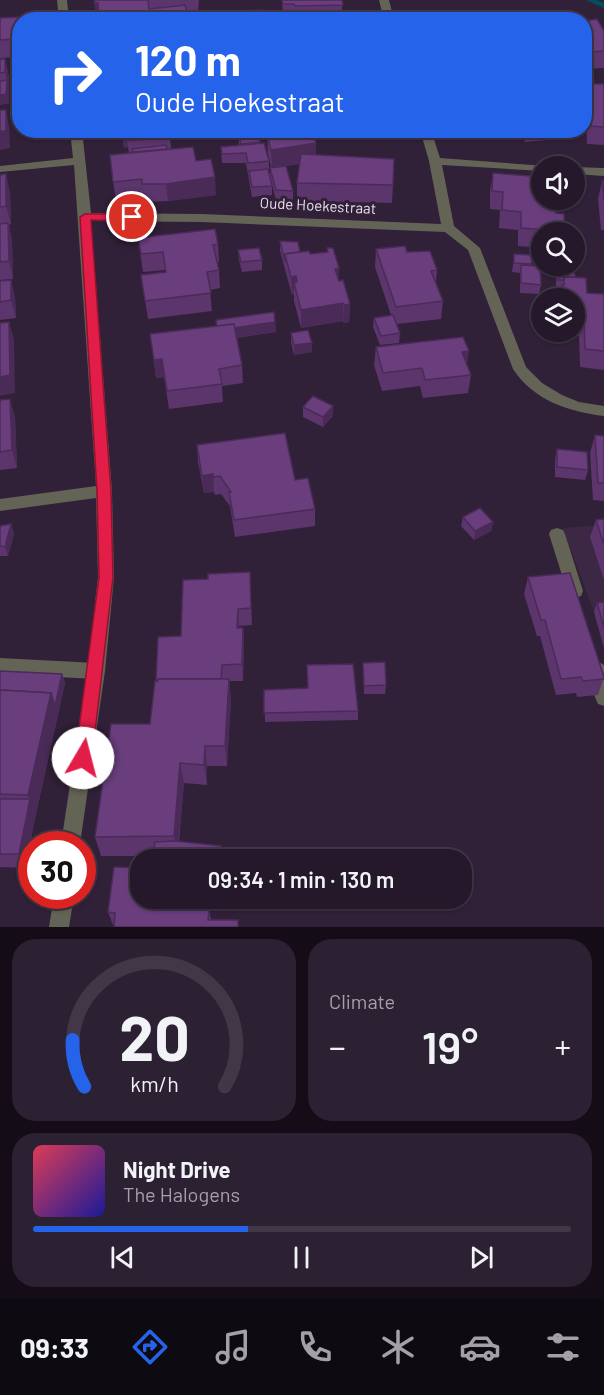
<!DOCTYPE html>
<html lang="en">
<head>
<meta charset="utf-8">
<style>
  :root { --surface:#24182a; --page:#2c2132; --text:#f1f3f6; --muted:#a3a0a8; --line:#413747; --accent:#2563eb }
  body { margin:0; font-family:Barlow,sans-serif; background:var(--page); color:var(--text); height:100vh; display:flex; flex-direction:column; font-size:22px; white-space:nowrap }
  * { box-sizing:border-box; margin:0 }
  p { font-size:20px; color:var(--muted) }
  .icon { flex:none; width:33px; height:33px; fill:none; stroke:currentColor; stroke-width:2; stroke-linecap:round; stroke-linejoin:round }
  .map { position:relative; height:927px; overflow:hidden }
  .panel { display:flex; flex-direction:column; gap:12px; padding:12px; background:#140d17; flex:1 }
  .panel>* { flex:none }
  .top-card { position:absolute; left:12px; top:12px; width:580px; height:126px; border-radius:24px; box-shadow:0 2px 4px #0004,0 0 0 2px var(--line); background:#2563eb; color:#fff; overflow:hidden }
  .fabs { position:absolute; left:531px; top:156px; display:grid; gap:12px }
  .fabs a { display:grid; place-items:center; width:54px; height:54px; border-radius:50%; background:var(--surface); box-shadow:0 2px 4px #0004,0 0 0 2px var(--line); font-size:30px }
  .speed { position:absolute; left:18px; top:831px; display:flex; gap:12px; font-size:30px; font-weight:700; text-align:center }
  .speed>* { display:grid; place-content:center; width:78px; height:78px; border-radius:50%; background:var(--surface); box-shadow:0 2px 4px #0004,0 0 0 2px var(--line); line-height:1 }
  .speed .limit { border:9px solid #d22; background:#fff; color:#111 }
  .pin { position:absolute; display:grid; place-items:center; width:51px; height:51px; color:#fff; margin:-26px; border:3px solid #fff; border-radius:50%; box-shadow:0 2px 6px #0007 }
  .me { position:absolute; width:66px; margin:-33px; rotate:8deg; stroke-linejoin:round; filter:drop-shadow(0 0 4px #0008) }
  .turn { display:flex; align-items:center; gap:21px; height:126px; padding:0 24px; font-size:27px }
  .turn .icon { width:78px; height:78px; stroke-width:2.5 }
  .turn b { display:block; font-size:42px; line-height:51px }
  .big { font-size:45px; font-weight:600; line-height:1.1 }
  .panel .card { flex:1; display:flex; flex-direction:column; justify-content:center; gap:9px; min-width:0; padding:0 21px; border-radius:24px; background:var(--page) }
  .panel .dial { align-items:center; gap:0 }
  .dial svg { height:156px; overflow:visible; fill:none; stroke:var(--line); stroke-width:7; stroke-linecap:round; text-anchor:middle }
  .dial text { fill:var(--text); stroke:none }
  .song { display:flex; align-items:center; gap:18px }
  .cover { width:72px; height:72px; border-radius:9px; background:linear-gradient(135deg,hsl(350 70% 55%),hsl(240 70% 35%)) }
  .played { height:6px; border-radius:3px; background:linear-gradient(90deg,var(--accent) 40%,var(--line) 40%) }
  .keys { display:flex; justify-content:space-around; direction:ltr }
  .heat { display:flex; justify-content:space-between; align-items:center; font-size:33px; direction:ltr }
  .panel .tiles { flex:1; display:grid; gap:12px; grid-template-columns:1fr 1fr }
  .card:last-child { grid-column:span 2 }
  .trip { position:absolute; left:130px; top:849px; width:342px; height:60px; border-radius:24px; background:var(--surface); box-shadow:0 2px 4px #0004,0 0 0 2px var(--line); font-weight:600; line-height:60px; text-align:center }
  .tab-bar { display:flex; height:96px; justify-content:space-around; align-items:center; background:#0e0a11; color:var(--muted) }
  .tab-bar .icon { width:42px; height:42px }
  .tab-bar .on { color:var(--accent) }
  .tab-bar b { font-size:27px; color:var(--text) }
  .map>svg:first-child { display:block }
</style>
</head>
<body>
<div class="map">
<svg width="604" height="927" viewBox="0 0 604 927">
  <rect width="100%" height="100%" fill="#302038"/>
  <path fill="#3c2845" d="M604 525V648L594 612 563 528Z"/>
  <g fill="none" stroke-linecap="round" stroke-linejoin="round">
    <path fill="#044e59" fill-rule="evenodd" d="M586 0H597L604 3V8Z"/>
    <path fill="#636456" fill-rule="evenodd" d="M0 658 96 663 102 666 105 671 102 676 96 679 0 674Z"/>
    <g fill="#636456" fill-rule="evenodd">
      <path d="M57 0H67L69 20H59Z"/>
      <path d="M379 0H389L394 20H384Z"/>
      <path d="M70 130H82L91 213 201 214 441 224 429 161 420 130H431L440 158 546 166H542V171L442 165 454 226 480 248 526 367 542 383 562 395 579 402 604 406V416C569 412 533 400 513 369L468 250 445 232 201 222 91 221 112 491 114 577 105 671 80 844H61L87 671 98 577 96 498 0 511V499L96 486 74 165 0 172V166L73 158Z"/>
      <path d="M574 167 604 168V176L574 174Z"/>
      <path d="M557 528 563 530 565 534 583 591 581 596 575 598 569 596 567 591 549 534 551 530Z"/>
      <path d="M597 661 604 665V706L598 704C593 693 586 674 591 664Z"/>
      <path d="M54 896H74L69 927H49Z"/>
    </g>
  </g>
  <g fill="#5b356c">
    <path d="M95 0H199L198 12 187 13V20H97Z"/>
    <path d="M282 0H342V20H283Z"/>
    <path d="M18 17 19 57 0 58V18Z"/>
    <path d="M585 21 604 31V68L585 69Z"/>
    <path d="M0 59H5L9 77V103L0 105Z"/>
    <path d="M589 84H604V145L587 144 585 101Z"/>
    <path d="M122 130 170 137 171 149 196 161 216 195 168 201 144 202V197L116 200 113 182 129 153 128 147 124 148Z"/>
    <path d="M257 130 260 143 269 161V171L272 186V195L252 197 246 163H222L221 147 239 145 238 131Z"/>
    <path d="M280 130H320V138L315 139 316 155 393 185 392 203 297 201V183L300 164 285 166 293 191V200H276L270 177V168L271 167 268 153 267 135 281 134Z"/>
    <path d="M477 130H550L548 140 525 142 524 138 480 140Z"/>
    <path d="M493 173 542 200H554L553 204 556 213 564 214V232H542V248L518 246V230L499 228 500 210 490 209V191Z"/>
    <path d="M0 175 10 192 11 224 9 225 12 241 13 279 0 280Z"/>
    <path d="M602 181H604V230H601L598 199Z"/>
    <path d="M138 238 218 244 219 262H217L219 270 220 288 210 290 212 311 148 319 141 275 166 272 165 270 143 272Z"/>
    <path d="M280 241 300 252 310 254 327 252V248L338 278 350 304 349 322 343 323V321L301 328 294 301V295H292L280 251Z"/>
    <path d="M376 249 407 252 437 270 436 283 443 301 441 319 397 324 400 333 399 343 380 345 373 327 374 318 391 315 375 267Z"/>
    <path d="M238 250 262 260V270L242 272 239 260Z"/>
    <path d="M514 254 532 264V265L541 285 539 294 520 293V273L512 272 513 264Z"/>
    <path d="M558 268 575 277 587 293 604 294V370L580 367 579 336 558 334V332H574V298H559L561 290 556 289V278Z"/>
    <path d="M11 280 15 298 16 318 0 320V281Z"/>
    <path d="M216 320 275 322 276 332 236 338 242 365 243 383 222 386 223 402 169 409 164 377 156 378 150 334 216 326Z"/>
    <path d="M291 333 312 352 294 355 291 342Z"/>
    <path d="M376 347 467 364 471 375 468 393 423 398 420 386 382 391 374 365Z"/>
    <path d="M0 400 15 417 17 468 0 470Z"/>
    <path d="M333 406V416L323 427 303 417V407Z"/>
    <path d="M595 435 604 436V501L593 500 590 453Z"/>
    <path d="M197 445 295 480 315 509V526L235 537 230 506 221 494 215 495 214 492 204 493 198 462Z"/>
    <path d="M557 449 588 470 585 480 555 477V459Z"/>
    <path d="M463 517 493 522 491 531 474 540 461 526Z"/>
    <path d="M604 519V580L590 537 596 520Z"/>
    <path d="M11 524 14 534 8 556H0V526Z"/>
    <path d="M250 572 252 625 239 626V628H243L244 644 243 681H229L231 700 227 766H207V785L184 783 179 842 154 856H101L95 837 150 724 156 681 181 636 208 579Z"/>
    <path d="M528 577 604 677 598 695 577 697 576 693 556 695 540 636H537L524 594Z"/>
    <path d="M604 602V648L594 612 597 603Z"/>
    <path d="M363 663 386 685 385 694H364Z"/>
    <path d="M0 671 62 674 65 683 36 814 25 868 0 867Z"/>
    <path d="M264 690 358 711V720L265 722Z"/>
    <path d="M196 908 209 909 211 920 113 925 108 912Z"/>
  </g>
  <g fill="#4a2b58">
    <path d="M94 3H98L100 20H97Z"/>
    <path d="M18 17 20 24 19 57 15 39Z"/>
    <path d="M5 59 9 77V90L5 72Z"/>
    <path d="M7 80 9 90V103L0 105V95Z"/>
    <path d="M6 110 9 127 10 148 0 150V131Z"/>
    <path d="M122 130H125L128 147 124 148Z"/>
    <path d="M316 143V161L272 168 271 150Z"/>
    <path d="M6 174 10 192 11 224 6 206Z"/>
    <path d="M215 177 216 195 168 201 166 184Z"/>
    <path d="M8 223 12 241 13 279 9 261Z"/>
    <path d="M339 268 338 286 335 269Z"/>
    <path d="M296 276V291L294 283V295H292L291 277Z"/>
    <path d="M11 280 15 298 16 318 11 300Z"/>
    <path d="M343 303V321L301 328V310Z"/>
    <path d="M350 304 349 322 343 323 344 305Z"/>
    <path d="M9 322 14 340 15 393 0 396V377Z"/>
    <path d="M275 322 276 332 219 340 218 330Z"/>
    <path d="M312 343V352L294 355V345Z"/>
    <path d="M469 351 466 370 462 352Z"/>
    <path d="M162 359 164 377 156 378 154 360Z"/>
    <path d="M10 399 15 417 17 468 12 450Z"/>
    <path d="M333 406V416L323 427V417Z"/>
    <path d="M213 474 214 492 204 493 202 476Z"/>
    <path d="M493 522 491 531 474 540 475 531Z"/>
    <path d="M11 524 14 534 8 556 5 547Z"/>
    <path d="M238 609 239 626 238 644 237 628Z"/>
    <path d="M243 628 244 644 243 681 242 664Z"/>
    <path d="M62 674 65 683 36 814 25 868 19 854 30 799 28 795 51 693Z"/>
    <path d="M229 679 231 700 227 766 225 746Z"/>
    <path d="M205 746 207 766V785L204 765Z"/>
    <path d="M180 763 184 783 177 855 174 836Z"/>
    <path d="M221 846 222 860H220Z"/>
    <path d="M193 898H196L195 921 193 908Z"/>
  </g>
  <g fill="#6a3e7d" stroke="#4a2b58" stroke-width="1.5">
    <path d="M95 0H148L149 9 185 5 187 12 172 13 173 20H99L98 3H94Z"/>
    <path d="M282 0H342L343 5 295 6 294 4H283Z"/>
    <path d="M264 10 267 20H241L239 11Z"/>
    <path d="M546 14 549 20H534L532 16Z"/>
    <path d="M18 17 15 39 0 40V18Z"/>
    <path d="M597 19 604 31V51L589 52 586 49H585V21Z"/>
    <path d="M0 59H5V72L0 73Z"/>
    <path d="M7 80 6 94 0 95V81Z"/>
    <path d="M589 84H604V127L591 126Z"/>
    <rect x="0" y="110" width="6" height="21"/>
    <path d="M125 130H169L170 137 127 141Z"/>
    <path d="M257 130 260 142 241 144 238 131Z"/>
    <path d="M285 130H312L316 143 271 150 267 135 286 133Z"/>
    <path d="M264 143 269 161 248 163 246 153 222 154 221 147Z"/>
    <path d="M166 145 167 149 133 152 132 149Z"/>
    <path d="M193 147 196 161 211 159 215 177 166 184H142V179L113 182 110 155Z"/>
    <path d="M301 154 394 159 393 185 297 183Z"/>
    <path d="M286 166 293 191 276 190 270 168Z"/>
    <path d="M268 169 272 186 252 187 249 171Z"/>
    <path d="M493 173 542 177V200H546V203L556 204V213L564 214V231L521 228V212L502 210 503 192 492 191Z"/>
    <path d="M6 174V206L0 207V175Z"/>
    <path d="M602 181H604V200Z"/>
    <path d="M8 223 9 261 0 262V224Z"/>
    <path d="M215 229 218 244 213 245 219 270 207 272 211 293 145 301 141 275 166 272 163 252 141 254 138 238Z"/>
    <path d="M280 241 298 242 300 252 285 254V262Z"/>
    <path d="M405 246 407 252 430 251 437 270 431 271 443 301 396 307 376 249Z"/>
    <path d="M259 248 262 260 241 262 238 250Z"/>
    <path d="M327 248H333L339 268 335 269 339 281 343 280 350 304 344 305 343 303 301 310 294 283 297 282 296 276 291 277 285 254 309 251 310 254 328 252Z"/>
    <path d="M514 254 531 255 532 264 514 263Z"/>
    <path d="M521 265 540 266 541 285 521 283Z"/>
    <path d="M558 268 574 269 575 277H564L563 280H558Z"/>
    <path d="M564 277 586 278 587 293 604 294V351L585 349 584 318 574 317V298H562V285H564Z"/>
    <path d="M11 280V300L0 302V281Z"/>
    <path d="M274 312 275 322 234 328V324L217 326 216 320Z"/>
    <path d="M393 315 400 333 381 336 374 318Z"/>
    <path d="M9 322 10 375 0 377V323Z"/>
    <path d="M234 324 242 365 219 369 222 384 167 391 162 359 154 360 150 334Z"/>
    <path d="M308 330 312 343 294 345 291 333Z"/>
    <path d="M463 337 469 351 462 352 471 375 425 380 422 368 383 373 376 347Z"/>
    <path d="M313 396 333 406 323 417 303 407Z"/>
    <path d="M10 399 12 450 0 452V400Z"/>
    <path d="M285 433 295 480 308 478 315 509 234 520 229 492H231L220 476 213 477V474L202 476 197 445Z"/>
    <path d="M595 435 604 436V483H598Z"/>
    <path d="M557 449 587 452 588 470 557 467Z"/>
    <path d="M480 508 493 522 475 531 463 517Z"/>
    <path d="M604 519V545L596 520Z"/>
    <path d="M11 524 5 547 0 546V526Z"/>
    <path d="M250 572 251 608 238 609 237 628H243L242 664 222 665 221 679H158V681H156L158 637 181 636 183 580 208 579V574Z"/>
    <path d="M570 573 604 677V679L583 681 581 677 561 679 545 620H541L528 577Z"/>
    <path d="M604 602V627L597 603Z"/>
    <path d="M385 662 386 685 364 686 363 663Z"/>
    <path d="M353 664 358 711 264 713V690L308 688 307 665Z"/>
    <path d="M0 671 62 674 55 706 51 693 0 690Z"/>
    <path d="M158 679H229L225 746H205L204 765 180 763 174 836 95 837 111 724H150L155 681H158Z"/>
    <path d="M0 690 51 693 28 795 0 794Z"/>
    <path d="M0 799H30L19 854H0Z"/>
    <path d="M175 841 221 846 220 860H153L155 842Z"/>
    <path d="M114 867 141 868V898H193V908L209 909 208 920H238V927H114L115 913 108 912Z"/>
  </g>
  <path fill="#e11d48" stroke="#92132f" stroke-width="1.5" d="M85 214H132L137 217 132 221 91 220 111 491 113 577 92 758 89 763 83 766 77 763 75 758 99 577 97 491 80 217Z"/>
  <g text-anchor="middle" stroke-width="6" stroke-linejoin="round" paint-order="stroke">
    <g font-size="15" fill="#e9dfee" stroke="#302038">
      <text transform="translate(318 206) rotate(3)" y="5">Oude Hoekestraat</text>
    </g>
  </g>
</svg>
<div class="fabs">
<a><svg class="icon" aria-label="sound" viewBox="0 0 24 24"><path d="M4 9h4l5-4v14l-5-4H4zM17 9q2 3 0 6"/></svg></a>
<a><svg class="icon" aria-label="search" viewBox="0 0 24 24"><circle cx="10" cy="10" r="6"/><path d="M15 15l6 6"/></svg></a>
<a><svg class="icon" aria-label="layers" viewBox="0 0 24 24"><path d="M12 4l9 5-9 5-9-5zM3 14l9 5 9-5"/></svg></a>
</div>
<div class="speed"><div class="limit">30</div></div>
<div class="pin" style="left:132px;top:217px;background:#d93025"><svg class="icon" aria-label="arrive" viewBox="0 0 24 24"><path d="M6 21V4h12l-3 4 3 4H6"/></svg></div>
<svg class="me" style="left:83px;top:758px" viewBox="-20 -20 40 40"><circle r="19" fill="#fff"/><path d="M0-13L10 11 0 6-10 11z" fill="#e11d48"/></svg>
<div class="trip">09:34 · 1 min · 130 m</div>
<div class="top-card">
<div class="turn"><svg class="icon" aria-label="right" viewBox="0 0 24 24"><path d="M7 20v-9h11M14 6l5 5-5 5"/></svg><div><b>120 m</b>Oude Hoekestraat</div></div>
</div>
</div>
<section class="panel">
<div class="tiles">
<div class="card dial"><svg viewBox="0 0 100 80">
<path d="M14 69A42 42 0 1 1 86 69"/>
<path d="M14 69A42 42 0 0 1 8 45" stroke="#2563eb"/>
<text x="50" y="56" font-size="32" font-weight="700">20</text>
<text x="50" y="72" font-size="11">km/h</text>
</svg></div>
<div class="card"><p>Climate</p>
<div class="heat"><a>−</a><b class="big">19°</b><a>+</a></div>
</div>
<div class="card">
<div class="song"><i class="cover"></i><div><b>Night Drive</b><p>The Halogens</p></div></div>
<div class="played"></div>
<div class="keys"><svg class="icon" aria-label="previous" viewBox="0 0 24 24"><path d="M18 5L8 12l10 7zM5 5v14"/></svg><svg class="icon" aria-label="pause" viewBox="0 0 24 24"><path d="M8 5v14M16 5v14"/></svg><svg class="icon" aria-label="next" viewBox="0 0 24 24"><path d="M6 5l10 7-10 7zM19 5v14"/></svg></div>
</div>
</div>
</section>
<nav class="tab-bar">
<b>09:33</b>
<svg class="icon on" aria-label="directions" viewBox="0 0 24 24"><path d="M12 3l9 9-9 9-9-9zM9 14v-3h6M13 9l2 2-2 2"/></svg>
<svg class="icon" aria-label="music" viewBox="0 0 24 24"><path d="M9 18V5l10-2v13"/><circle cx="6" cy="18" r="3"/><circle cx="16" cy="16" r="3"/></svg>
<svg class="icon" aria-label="phone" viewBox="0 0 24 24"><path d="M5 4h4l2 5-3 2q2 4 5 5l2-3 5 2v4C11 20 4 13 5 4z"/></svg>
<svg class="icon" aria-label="climate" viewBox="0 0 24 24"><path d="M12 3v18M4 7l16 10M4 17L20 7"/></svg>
<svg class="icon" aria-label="car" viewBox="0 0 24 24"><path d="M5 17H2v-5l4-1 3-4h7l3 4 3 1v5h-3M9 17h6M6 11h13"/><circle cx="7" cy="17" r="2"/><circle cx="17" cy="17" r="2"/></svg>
<svg class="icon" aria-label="filters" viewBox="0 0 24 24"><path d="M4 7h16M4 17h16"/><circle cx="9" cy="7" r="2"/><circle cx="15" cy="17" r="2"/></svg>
</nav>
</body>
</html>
